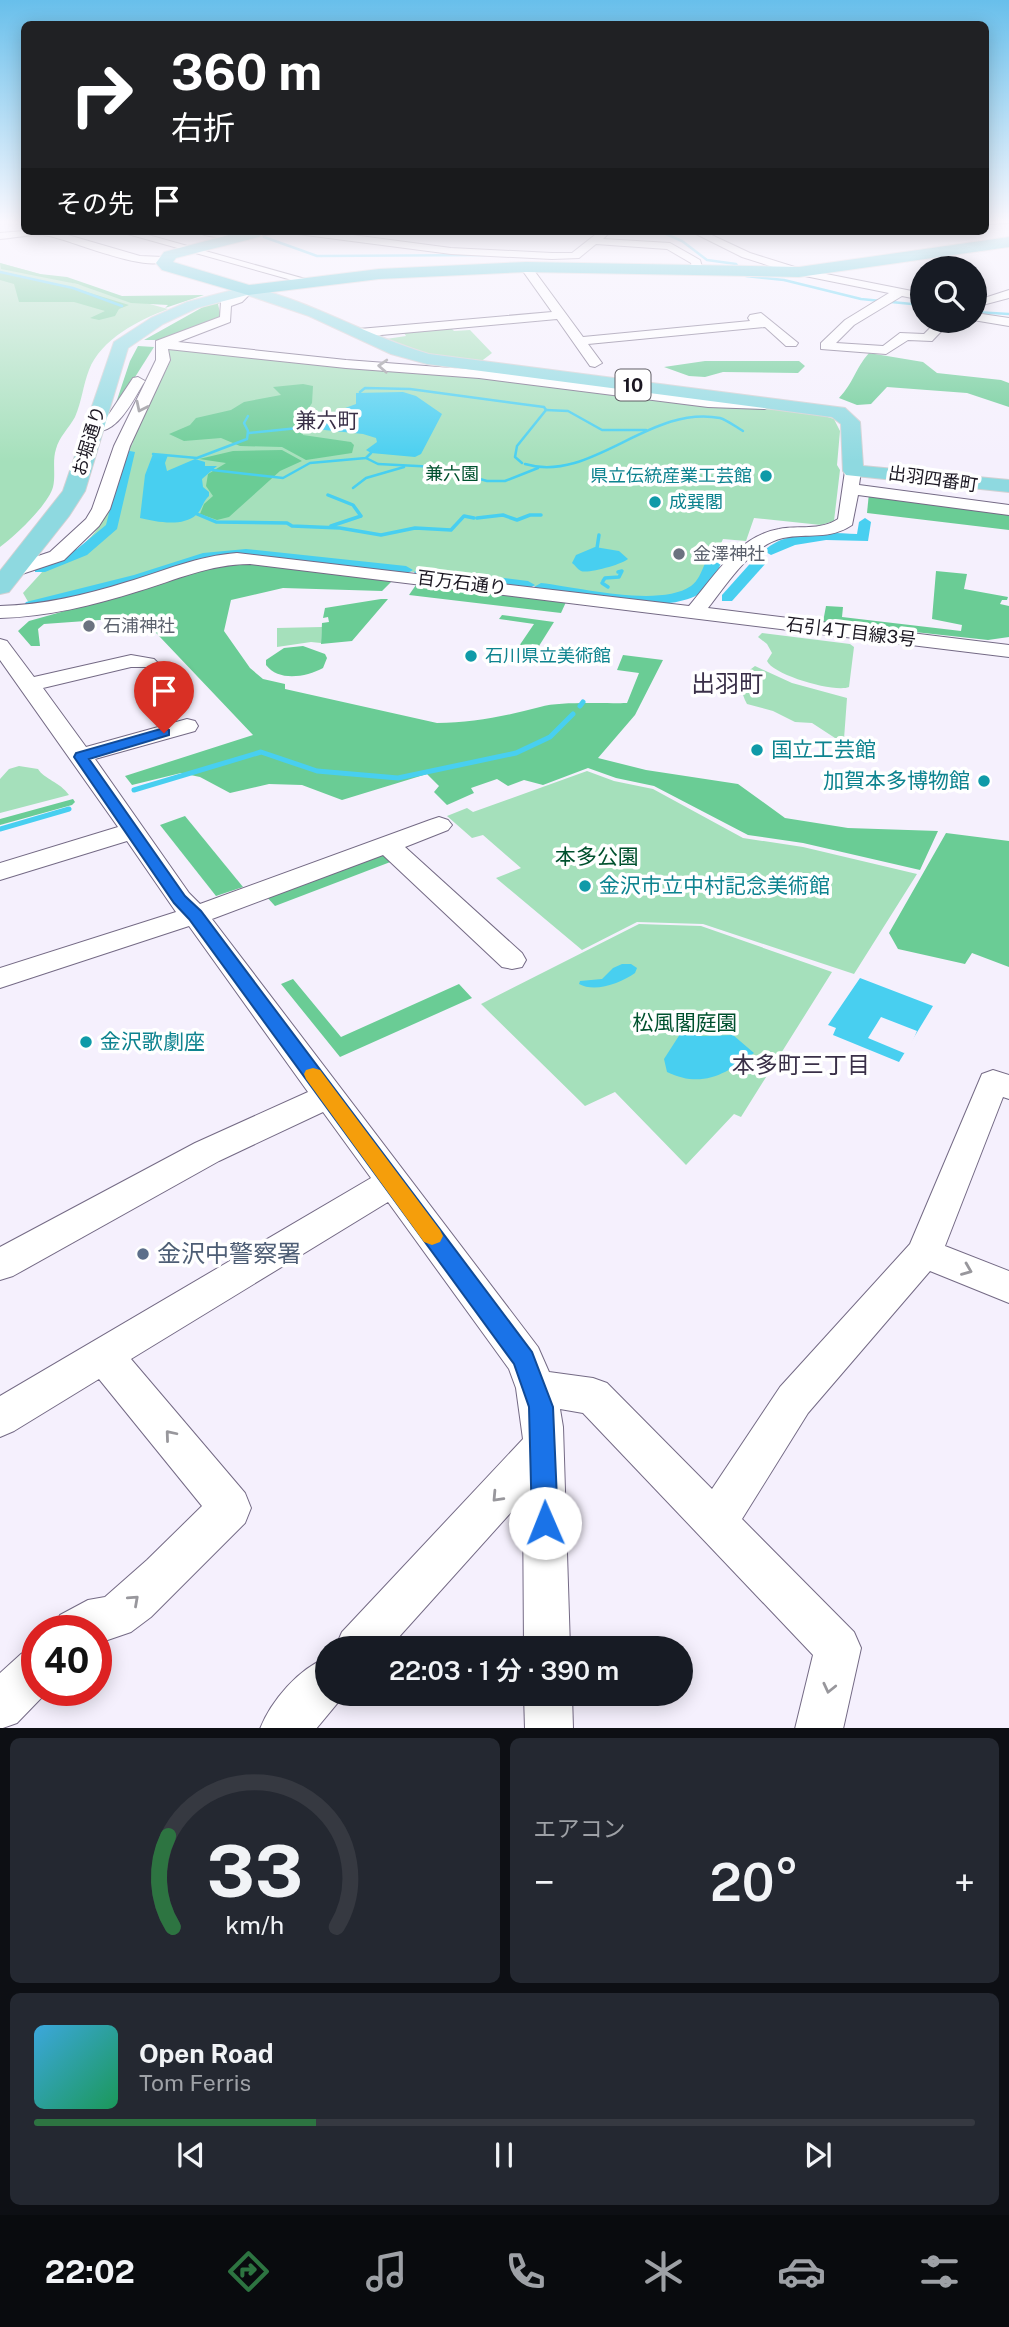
<!DOCTYPE html>
<html lang="ja">
<head>
<meta charset="utf-8">
<style>
  :root { --surface:#171b24; --page:#242831; --text:#f1f3f6; --muted:#9ea1a6; --line:#363941; --accent:#2d7441 }
  body { margin:0; font-family:"Public Sans","Noto Sans JP",sans-serif; background:var(--page); color:var(--text); height:100vh; display:flex; flex-direction:column; font-size:26px; white-space:nowrap }
  * { box-sizing:border-box; margin:0 }
  p { font-size:23px; color:var(--muted) }
  .icon { flex:none; width:38px; height:38px; fill:none; stroke:currentColor; stroke-width:2; stroke-linecap:round; stroke-linejoin:round }
  .map { position:relative; height:1728px; overflow:hidden }
  .panel { display:flex; flex-direction:column; gap:10px; padding:10px; background:#0d0f14; flex:1 }
  .panel>* { flex:none }
  .hud { position:absolute; left:21px; top:21px; width:968px; height:214px; border-radius:10px; box-shadow:0 4px 18px #0003; background:#202124; color:#fff; overflow:hidden }
  .tools { position:absolute; left:910px; top:256px; display:grid; gap:14px }
  .tools a { display:grid; place-items:center; width:77px; height:77px; border-radius:50%; background:var(--surface); box-shadow:0 4px 18px #0003; font-size:35px }
  .speed { position:absolute; left:21px; top:1615px; display:flex; gap:14px; font-size:35px; font-weight:700; text-align:center }
  .speed>* { display:grid; place-content:center; width:91px; height:91px; border-radius:50%; background:var(--surface); box-shadow:0 4px 18px #0003; line-height:1 }
  .speed .limit { border:10px solid #d22; background:#fff; color:#111 }
  .pin { position:absolute; display:grid; place-items:center; width:60px; height:60px; color:#fff; margin:-72px -30px; border-radius:50% 50% 50% 0; rotate:-45deg; box-shadow:0 0 7px #0007 }
  .pin .icon { rotate:45deg }
  .me { position:absolute; width:77px; margin:-38px; rotate:359deg; stroke-linejoin:round; filter:drop-shadow(0 0 5px #0008) }
  .turn { display:flex; align-items:center; gap:24px; height:147px; padding:0 35px; font-size:32px }
  .turn .icon { width:91px; height:91px; stroke-width:2.5 }
  .turn b { display:block; font-size:49px; line-height:60px }
  .then { display:flex; align-items:center; height:66px; padding:0 35px; background:#0003; gap:14px; font-size:26px }
  .big { font-size:52px; font-weight:600; line-height:1.1 }
  .panel .tile { flex:1; display:flex; flex-direction:column; justify-content:center; gap:10px; min-width:0; padding:0 24px; border-radius:10px; background:var(--page) }
  .panel .dial { align-items:center; gap:0 }
  .dial svg { height:182px; overflow:visible; fill:none; stroke:var(--line); stroke-width:7; stroke-linecap:round; text-anchor:middle }
  .dial text { fill:var(--text); stroke:none }
  .song { display:flex; align-items:center; gap:21px }
  .cover { width:84px; height:84px; border-radius:10px; background:linear-gradient(135deg,hsl(200 70% 55%),hsl(150 70% 35%)) }
  .played { height:7px; border-radius:4px; background:linear-gradient(90deg,var(--accent) 30%,var(--line) 30%) }
  .keys { display:flex; justify-content:space-around; direction:ltr }
  .heat { display:flex; justify-content:space-between; align-items:center; font-size:38px; direction:ltr }
  .panel .tiles { flex:1; display:grid; gap:10px; grid-template-columns:1fr 1fr }
  .tile:last-child { grid-column:span 2 }
  .trip { position:absolute; left:315px; top:1636px; width:378px; height:70px; border-radius:35px; background:var(--surface); box-shadow:0 4px 18px #0003; font-weight:600; line-height:70px; text-align:center }
  .dock { display:flex; height:112px; justify-content:space-around; align-items:center; background:#090b0e; color:var(--muted) }
  .dock .icon { width:49px; height:49px }
  .dock .selected { color:var(--accent) }
  .dock b { font-size:32px; color:var(--text) }
  .map>svg:first-child { display:block }
</style>
</head>
<body>
<div class="map">
<svg width="1009" height="1729" viewBox="0 0 1009 1729">
  <rect width="100%" height="100%" fill="#f5f0fd"/>
  <g fill="#a5e0bb">
    <path d="M0 263 168 309C139 320 101 339 89 370 83 385 82 401 75 417 69 428 59 437 56 449 52 461 56 475 53 487 48 505 15 536 0 547Z"/>
    <path d="M450 327 454 331 470 330 492 353 479 363 424 354 386 339 406 336 403 331Z"/>
    <path d="M171 348 414 369 708 405 812 412 834 419 840 431 837 465 840 470 834 521 821 525 754 518 746 541 723 539C716 553 712 573 702 585 685 605 643 598 621 596L241 552 203 556 139 578 30 605 23 593 43 571 40 569C101 549 116 502 130 446L132 445 137 428 171 360 167 350Z"/>
    <path d="M322 627 321 643 311 642 277 647V628Z"/>
    <path d="M762 633 850 644 854 647 849 687C835 693 773 675 767 661L772 653 767 644 758 637Z"/>
    <path d="M755 666 792 683 847 698 844 739 835 738 812 723 795 722 773 711 747 704C742 695 740 686 743 675Z"/>
    <path d="M19 766 38 769C44 779 60 782 69 795L0 813V779L9 769Z"/>
    <path d="M587 771 614 781 653 789 743 838 803 847 917 874 854 974 703 924 637 922 582 950 496 878 521 868 483 835 472 838 447 816 467 808 473 812Z"/>
    <path d="M639 924 701 926 832 972 741 1117 734 1114 686 1165 615 1092 585 1106 481 1004Z"/>
  </g>
  <g fill="#6acc95">
    <path d="M0 263 40 274 67 277 122 296 204 295 165 308 168 305 131 303 77 284 1 269Z"/>
    <path d="M0 271 74 288 129 305 119 309 115 316 99 320 90 318 105 311 74 302H19L14 284 0 280Z"/>
    <path d="M227 300 218 304 221 317 160 340H144L203 307Z"/>
    <path d="M138 346 154 347 113 412 130 361Z"/>
    <path d="M869 353 923 362 937 373 1001 380 1009 383V407L967 393 887 387 871 404 857 405 839 398C854 382 855 369 869 353Z"/>
    <path d="M705 361H799L805 366 798 373 723 372 705 377 689 376 664 367Z"/>
    <path d="M303 384 313 386 312 403 299 423 303 435 351 442 354 445 352 453 306 460 282 447 240 446 221 438 184 441 169 434 190 425 196 418 231 410 244 402 281 395 273 387Z"/>
    <path d="M282 450 302 461 280 471 229 517 217 520 200 514 204 504 213 496 206 486 208 474 226 463 199 459 233 451Z"/>
    <path d="M869 493 1009 512V530L867 513Z"/>
    <path d="M251 563 392 581 382 591 283 588 231 600 224 631 250 668 263 679 285 684V689L437 723C473 723 506 716 540 707 562 701 603 704 627 703L639 673 617 670 623 655 663 660 635 715 598 758 646 770 738 784 785 818 848 828 938 831 920 870 803 843 748 835 654 786 616 778 588 768 543 785 524 780 508 786 497 779 471 788 474 793 447 805 434 792 439 786 427 774 342 800 302 785 269 784 230 793 200 777 181 773 132 785 125 776 253 735 141 617 44 624 38 629 40 646H31L18 631 29 621 165 583 214 565Z"/>
    <path d="M936 571 967 574 964 589 1008 597 1007 600H1002L1000 604 1009 606V637L988 640 823 622 826 606 843 607 842 617 961 631 962 625 932 619Z"/>
    <path d="M418 582 566 602 561 613 409 595Z"/>
    <path d="M381 599H388L352 641 321 644 322 623 329 622 328 617 323 618 325 608Z"/>
    <path d="M502 615 554 622 539 646 532 644 528 651 517 649 534 624 499 619Z"/>
    <path d="M303 646 325 654 327 658 323 668C306 677 279 682 266 665V660L284 648Z"/>
    <path d="M73 799 75 802 72 805 0 825V819Z"/>
    <path d="M185 816 243 887 216 896 160 825Z"/>
    <path d="M946 833 1009 841V967L972 953 965 964 898 949 889 933Z"/>
    <path d="M382 850 393 861 275 906 265 895Z"/>
    <path d="M293 979 341 1037 459 984 472 998 340 1057 281 984Z"/>
  </g>
  <g fill="#48cff0">
    <path d="M403 392 416 396 442 414 421 454 415 457 371 453 366 450 377 442 376 438 363 434 315 429 329 414 356 404V393Z"/>
    <path d="M153 454 168 455 165 463 167 471 195 459 205 462V466H217L202 479 203 487 209 492V496C203 501 202 510 196 515 183 527 156 522 140 518L145 475Z"/>
    <path d="M595 547 619 551 628 559C623 564 588 574 581 571 577 569 575 565 572 563L576 555Z"/>
    <path d="M622 964H631L637 968 635 973C621 983 595 993 579 984L580 981 602 979 613 968Z"/>
    <path d="M860 978 933 1006 899 1062 833 1035 836 1028 828 1025Z"/>
    <path d="M682 1031 702 1036 733 1035 754 1053C726 1074 702 1089 667 1072L664 1059Z"/>
  </g>
  <path fill="#f5f0fd" d="M881 1017 917 1031 908 1052 904 1053 868 1038Z"/>
  <g fill="none" stroke-linecap="round" stroke-linejoin="round">
    <g stroke="#48cff0" stroke-width="2.5">
      <path d="M659 231 682 241 707 260 736 264 738 267"/>
      <path d="M264 237 317 256 485 255"/>
      <path d="M0 272 73 288 122 306"/>
      <path d="M746 276 784 280 861 299 922 305"/>
      <path d="M975 312 1009 314"/>
      <path d="M360 392 365 388 410 389 544 407 546 410 517 446 515 457 522 463"/>
      <path d="M546 410 568 411 602 430H646"/>
      <path d="M249 433 318 426"/>
      <path d="M153 454 197 458 247 439 248 431 244 423 248 416"/>
      <path d="M366 458 378 464 437 467 487 481H505L538 468"/>
      <path d="M525 464C591 484 650 404 720 418 727 420 736 427 743 431"/>
      <path d="M212 470 283 478 310 463 366 458 371 453"/>
      <path d="M353 488 366 478 404 467"/>
    </g>
    <g stroke="#48cff0" stroke-width="3.5">
      <path d="M328 495 353 505 361 516 331 526"/>
      <path d="M197 514 216 522 287 523 292 526 340 528 381 535 415 528 451 530 464 516 474 518"/>
      <path d="M477 518 503 515 517 520 530 515H541"/>
      <path d="M597 548 599 535"/>
      <path d="M603 581 605 578 619 577 622 571 618 572"/>
      <path d="M602 583 608 587"/>
    </g>
    <g stroke="#48cff0" stroke-width="5">
      <path d="M580 706 583 702"/>
      <path d="M134 790 261 752 317 771 398 778 516 753 550 737 573 714"/>
      <path d="M0 829 69 809"/>
    </g>
    <g fill="#48cff0" fill-rule="evenodd">
      <path d="M125 450 135 452 117 529 87 555 45 572H35V566L77 549 106 525Z"/>
      <path d="M865 518 871 522 868 541 826 540 795 545 771 555 764 551C787 529 828 533 857 534L859 522Z"/>
      <path d="M720 543 727 547C722 559 717 577 709 586 677 621 582 596 541 591L534 587 541 583C578 587 659 608 691 586 705 577 705 548 720 543Z"/>
      <path d="M246 549 406 566 413 570 406 574 246 557 200 560 144 581 31 609 24 605 26 602 134 575 203 553Z"/>
      <path d="M761 556 766 557V563L732 601H722V595L756 557Z"/>
      <path d="M421 568 528 581 535 585 528 589 416 575 414 572Z"/>
    </g>
    <defs>
      <g id="minor">
        <path d="M985 220H1009V223L985 224Z"/>
        <path d="M24 231H62L61 233 140 256 163 257 168 260C148 274 74 241 49 236 34 233 15 238 0 239V233Z"/>
        <path d="M117 231H134L316 282 306 284Z"/>
        <path d="M195 231H280L275 234C254 236 212 242 195 231Z"/>
        <path d="M293 231H322L451 248 552 253H572L600 231H611L603 239 670 243 700 260 703 270 693 272 691 263 667 249 596 244 579 258 552 259 451 254 298 234Z"/>
        <path d="M690 231H703L750 253 801 269 922 293V300L902 296 854 325 836 343 883 346 900 333 924 334 938 320H952L932 341 908 340 886 354 821 349V343L845 320 889 293 795 274 742 257Z"/>
        <path d="M526 264 530 265 583 337 750 321 748 318 750 315 761 313 798 343 796 346H786L765 327 588 344 602 363 595 367 590 366 557 319 359 337 353 333 359 329 552 312 520 267Z"/>
        <path d="M248 286 254 290 242 302 231 306 230 322 178 342 346 360 479 370 708 399 765 401 772 405 765 409 708 407 479 378 346 368 168 349 170 360 130 446 110 509 99 526 64 560 19 575H5L3 571 5 567 50 552 86 519 92 509 114 446 156 360V341L220 317 221 301Z"/>
        <path d="M1009 290V298L975 307V301Z"/>
        <path d="M975 313 1009 318V326L973 320Z"/>
        <path d="M138 377 145 381C132 401 117 438 88 431L85 428 107 417 133 378Z"/>
        <path d="M853 466 861 471 859 485 1009 505V515L858 495 852 525C830 540 808 533 783 538 751 545 727 584 708 608L1009 645V657L250 564C210 564 176 580 139 591 94 605 47 617 0 618V606C43 605 86 595 127 582 164 571 198 556 237 553L689 606C714 577 738 536 779 529 798 525 820 531 838 519L845 471Z"/>
        <path d="M0 639 7 641 34 677 131 655 154 659 158 663 154 667H131L43 688 86 747 187 719 195 721 198 726 195 731 95 759 189 893 200 904 430 820 439 817 448 820 452 825 448 830 405 847 522 953 526 960 522 967 512 969 502 967 383 855 212 919 538 1347 549 1372 593 1378 607 1383 712 1489 780 1387 910 1244 982 1074 993 1070 1009 1075V1099L1003 1097 945 1246 1009 1271V1303L930 1271 808 1413 742 1519 854 1632 861 1648 843 1729H795L813 1655 583 1413 560 1409 563 1427 570 1648H524L523 1499 389 1648H335L342 1632 523 1439 516 1388 509 1369 388 1202 131 1359 245 1493 251 1508 245 1523 151 1617 131 1632 96 1644V1631H53L60 1615 88 1600 105 1597 147 1560 202 1506 99 1379 14 1431 0 1437V1396L371 1178 323 1112 219 1161 13 1276 0 1280V1247L195 1143 308 1092 189 926 0 988V968L176 912 127 841 0 880V863L118 827 0 660Z"/>
        <path d="M37 1647V1690H49L17 1723 0 1729V1673L21 1654Z"/>
        <path d="M327 1658V1694H345L316 1729H260C271 1701 299 1668 327 1658Z"/>
        <path d="M524 1694H572L573 1729H525Z"/>
      </g>
      <path id="major" d="M248 286C311 301 367 336 429 354L845 408 860 422 863 466 1009 480V492L846 475 843 471 841 424 832 417 427 364 391 354 309 316 247 295 197 308 163 324 128 348 85 491 69 516 9 592 0 594V571L63 491 114 342 151 318 187 302Z"/>
      <path id="highway" d="M244 231H259L262 234 259 237 176 258 173 262 249 285 379 269 526 262 799 267 1009 237V247L799 277 526 272 379 279 248 295 162 270 156 263 164 252Z"/>
    </defs>
    <use href="#minor" stroke="#746a85" stroke-width="2"/>
    <use href="#major" stroke="#d1d1d3" stroke-width="2"/>
    <use href="#highway" stroke="#d1d1d3" stroke-width="2"/>
    <use href="#minor" fill="#fff" fill-rule="evenodd"/>
    <use href="#major" fill="#8ed9e0" fill-rule="evenodd"/>
    <use href="#highway" fill="#43c0cc" fill-rule="evenodd"/>
  </g>
  <defs><path id="oneway-chevron" d="M-2-3.5L2.5 0L-2 3.5" fill="none" stroke-width="1.6" stroke-linecap="round" stroke-linejoin="round" transform="scale(1.75)"/></defs>
  <g stroke="#98979c">
    <use href="#oneway-chevron" transform="translate(383 366) rotate(-177)"/>
    <use href="#oneway-chevron" transform="translate(141 407) rotate(116)"/>
    <use href="#oneway-chevron" transform="translate(967 1270) rotate(22)"/>
    <use href="#oneway-chevron" transform="translate(170 1435) rotate(-130)"/>
    <use href="#oneway-chevron" transform="translate(497 1497) rotate(133)"/>
    <use href="#oneway-chevron" transform="translate(134 1600) rotate(-42)"/>
    <use href="#oneway-chevron" transform="translate(829 1688) rotate(103)"/>
  </g>
  <linearGradient id="sky" x2="0" y2="1"><stop stop-color="#68bfeb"/><stop offset="0.48" stop-color="#faf8fe"/><stop offset="1" stop-color="#faf8fe" stop-opacity="0"/></linearGradient>
  <rect width="1009" height="462" fill="url(#sky)"/>
  <path fill="#1a73e8" stroke="#114b97" stroke-width="2" d="M164 728 169 730V735L89 759 185 896 201 911 532 1352 553 1407 558 1523 554 1532 545 1536 536 1532 532 1523 529 1407 514 1364 189 919 174 903 74 757 76 753Z"/>
  <path fill="#f59e0b" d="M313 1068 320 1070 440 1230 443 1236 440 1242 432 1245 424 1242 306 1079 304 1074 306 1070Z"/>
  <g fill="#0f9aa8" stroke="#fff" stroke-width="2.5">
    <circle cx="766" cy="476" r="7"/>
    <circle cx="655" cy="502" r="7"/>
    <circle cx="471" cy="656" r="7"/>
    <circle cx="757" cy="750" r="7"/>
    <circle cx="984" cy="781" r="7"/>
    <circle cx="585" cy="886" r="7"/>
    <circle cx="86" cy="1042" r="7"/>
  </g>
  <g fill="#6b7280" stroke="#fff" stroke-width="2.5">
    <circle cx="679" cy="554" r="7"/>
    <circle cx="89" cy="626" r="7"/>
  </g>
  <circle fill="#5c6f8a" stroke="#fff" stroke-width="2.5" cx="143" cy="1254" r="7"/>
  <g text-anchor="middle" stroke-width="7" stroke-linejoin="round" paint-order="stroke">
    <g font-size="18" fill="#1b1722" stroke="#fff">
      <text transform="translate(89 441) rotate(-73)" y="6">お堀通り</text>
      <text transform="translate(933 479) rotate(8)" y="6">出羽四番町</text>
      <text transform="translate(462 583) rotate(7)" y="6">百万石通り</text>
      <text transform="translate(851 632) rotate(7)" y="6">石引4丁目線3号</text>
    </g>
    <g font-size="18" fill="#00512e" stroke="#fff">
      <text x="452" y="480">兼六園</text>
    </g>
    <g font-size="18" fill="#0d838f" stroke="#fff" text-anchor="start">
      <text x="752" y="482" text-anchor="end">県立伝統産業工芸館</text>
      <text x="669" y="508">成巽閣</text>
      <text x="485" y="662">石川県立美術館</text>
    </g>
    <g font-size="18" fill="#5b616d" stroke="#fff" text-anchor="start">
      <text x="693" y="560">金澤神社</text>
      <text x="103" y="632">石浦神社</text>
    </g>
    <rect fill="#fff" stroke="#5f5d64" stroke-width="2" x="615.5" y="369.5" width="35" height="31" rx="5"/>
    <g font-size="19" font-weight="bold" fill="#1b1722">
      <text x="633" y="392">10</text>
    </g>
    <g font-size="21" fill="#3a3048" stroke="#fff">
      <text x="327" y="428">兼六町</text>
    </g>
    <g font-size="21" fill="#0d838f" stroke="#fff" text-anchor="start">
      <text x="771" y="757">国立工芸館</text>
      <text x="970" y="788" text-anchor="end">加賀本多博物館</text>
      <text x="599" y="893">金沢市立中村記念美術館</text>
      <text x="100" y="1049">金沢歌劇座</text>
    </g>
    <g font-size="21" fill="#00512e" stroke="#fff">
      <text x="597" y="864">本多公園</text>
      <text x="685" y="1030">松風閣庭園</text>
    </g>
    <g font-size="23" fill="#3a3048" stroke="#fff">
      <text x="801" y="1073">本多町三丁目</text>
    </g>
    <g font-size="24" fill="#3a3048" stroke="#fff">
      <text x="727" y="692">出羽町</text>
    </g>
    <g font-size="24" fill="#4e5e75" stroke="#fff" text-anchor="start">
      <text x="157" y="1262">金沢中警察署</text>
    </g>
  </g>
</svg>
<div class="tools">
<a><svg class="icon" aria-label="search" viewBox="0 0 24 24"><circle cx="10" cy="10" r="6"/><path d="M15 15l6 6"/></svg></a>
</div>
<div class="speed"><div class="limit">40</div></div>
<div class="pin" style="left:164px;top:733px;background:#d93025"><svg class="icon" aria-label="arrive" viewBox="0 0 24 24"><path d="M6 21V4h12l-3 4 3 4H6"/></svg></div>
<svg class="me" style="left:545px;top:1523px" viewBox="-20 -20 40 40"><circle r="19" fill="#fff"/><path d="M0-13L10 11 0 6-10 11z" fill="#1a73e8"/></svg>
<div class="trip">22:03 · 1 分 · 390 m</div>
<div class="hud">
<div class="turn"><svg class="icon" aria-label="right" viewBox="0 0 24 24"><path d="M7 20v-9h11M14 6l5 5-5 5"/></svg><div><b>360 m</b>右折</div></div>
<div class="then">その先<svg class="icon" aria-label="arrive" viewBox="0 0 24 24"><path d="M6 21V4h12l-3 4 3 4H6"/></svg></div>
</div>
</div>
<section class="panel">
<div class="tiles">
<div class="tile dial"><svg viewBox="0 0 100 80">
<path d="M14 69A42 42 0 1 1 86 69"/>
<path d="M14 69A42 42 0 0 1 12 29" stroke="#2d7441"/>
<text x="50" y="56" font-size="32" font-weight="700">33</text>
<text x="50" y="72" font-size="11">km/h</text>
</svg></div>
<div class="tile"><p>エアコン</p>
<div class="heat"><a>−</a><b class="big">20°</b><a>+</a></div>
</div>
<div class="tile">
<div class="song"><i class="cover"></i><div><b>Open Road</b><p>Tom Ferris</p></div></div>
<div class="played"></div>
<div class="keys"><svg class="icon" aria-label="previous" viewBox="0 0 24 24"><path d="M18 5L8 12l10 7zM5 5v14"/></svg><svg class="icon" aria-label="pause" viewBox="0 0 24 24"><path d="M8 5v14M16 5v14"/></svg><svg class="icon" aria-label="next" viewBox="0 0 24 24"><path d="M6 5l10 7-10 7zM19 5v14"/></svg></div>
</div>
</div>
</section>
<nav class="dock">
<b>22:02</b>
<svg class="icon selected" aria-label="directions" viewBox="0 0 24 24"><path d="M12 3l9 9-9 9-9-9zM9 14v-3h6M13 9l2 2-2 2"/></svg>
<svg class="icon" aria-label="music" viewBox="0 0 24 24"><path d="M9 18V5l10-2v13"/><circle cx="6" cy="18" r="3"/><circle cx="16" cy="16" r="3"/></svg>
<svg class="icon" aria-label="phone" viewBox="0 0 24 24"><path d="M5 4h4l2 5-3 2q2 4 5 5l2-3 5 2v4C11 20 4 13 5 4z"/></svg>
<svg class="icon" aria-label="climate" viewBox="0 0 24 24"><path d="M12 3v18M4 7l16 10M4 17L20 7"/></svg>
<svg class="icon" aria-label="car" viewBox="0 0 24 24"><path d="M5 17H2v-5l4-1 3-4h7l3 4 3 1v5h-3M9 17h6M6 11h13"/><circle cx="7" cy="17" r="2"/><circle cx="17" cy="17" r="2"/></svg>
<svg class="icon" aria-label="filters" viewBox="0 0 24 24"><path d="M4 7h16M4 17h16"/><circle cx="9" cy="7" r="2"/><circle cx="15" cy="17" r="2"/></svg>
</nav>
</body>
</html>
